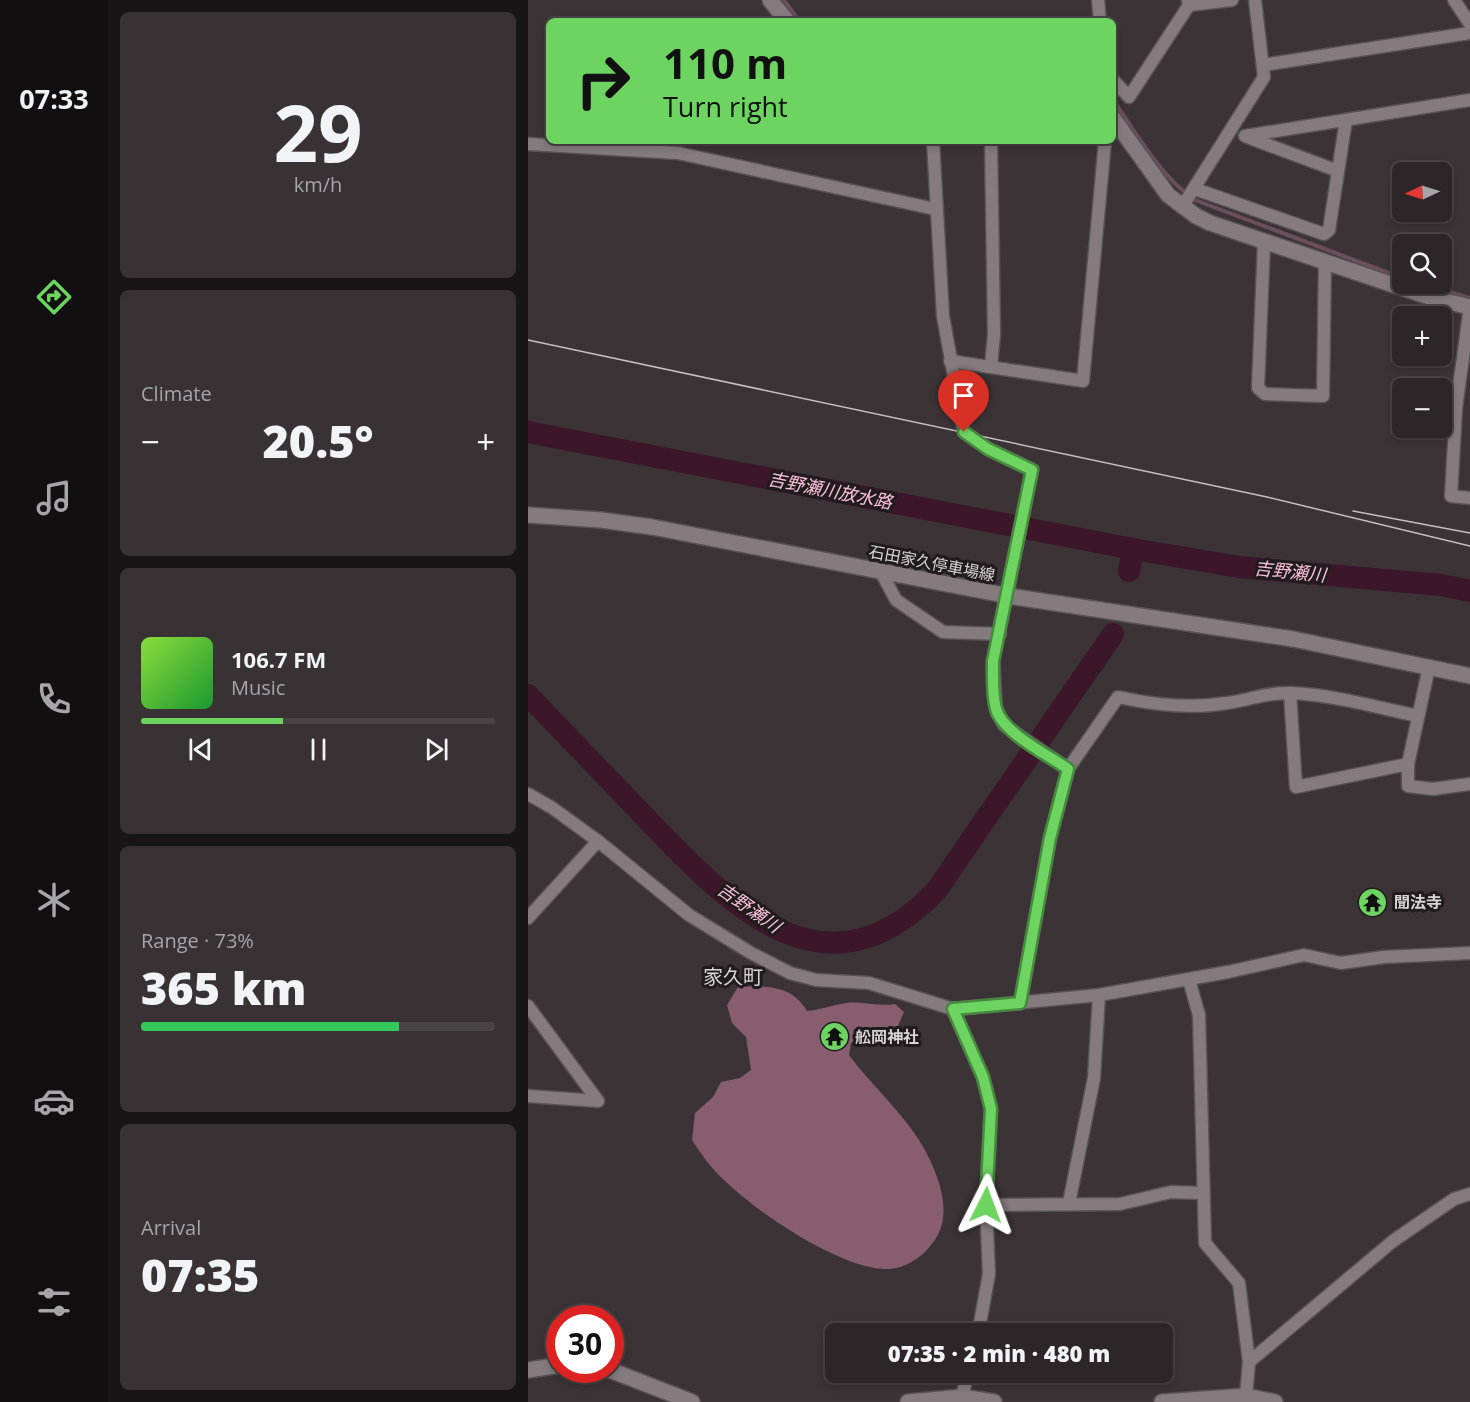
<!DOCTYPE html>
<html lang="en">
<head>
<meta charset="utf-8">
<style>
  :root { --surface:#2c2628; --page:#383234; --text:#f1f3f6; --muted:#a6a5a8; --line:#484345; --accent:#6dd361 }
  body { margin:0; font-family:"Open Sans","Noto Sans JP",sans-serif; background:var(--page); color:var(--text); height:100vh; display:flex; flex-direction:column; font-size:22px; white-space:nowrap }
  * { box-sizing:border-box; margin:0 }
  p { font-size:20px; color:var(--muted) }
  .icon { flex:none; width:33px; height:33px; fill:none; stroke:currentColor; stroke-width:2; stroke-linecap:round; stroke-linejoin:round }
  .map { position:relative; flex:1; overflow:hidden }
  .sheet { display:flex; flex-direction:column; gap:12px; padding:12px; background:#181516; width:420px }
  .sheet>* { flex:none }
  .hud { position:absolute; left:18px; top:18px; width:570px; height:126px; border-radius:9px; box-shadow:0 3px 9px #0003,0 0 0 2px var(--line); background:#6dd361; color:#111; overflow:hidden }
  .needle { width:39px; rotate:266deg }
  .controls { position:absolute; left:864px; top:162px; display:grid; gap:12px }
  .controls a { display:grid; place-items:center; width:60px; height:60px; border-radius:9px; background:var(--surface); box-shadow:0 3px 9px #0003,0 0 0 2px var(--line); font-size:30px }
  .speed { position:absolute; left:18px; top:1305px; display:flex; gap:12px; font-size:30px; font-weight:700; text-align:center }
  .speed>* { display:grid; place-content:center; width:78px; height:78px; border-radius:50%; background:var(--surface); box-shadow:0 3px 9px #0003,0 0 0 2px var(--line); line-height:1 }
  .speed .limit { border:9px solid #d22; background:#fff; color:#111 }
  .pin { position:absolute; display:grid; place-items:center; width:51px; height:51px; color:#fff; margin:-62px -26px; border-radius:50% 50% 50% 0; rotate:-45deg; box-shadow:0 0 6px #0007 }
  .pin .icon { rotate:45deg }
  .me { position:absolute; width:66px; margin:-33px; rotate:3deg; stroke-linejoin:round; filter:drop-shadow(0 0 4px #0008) }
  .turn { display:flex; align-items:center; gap:21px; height:126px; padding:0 18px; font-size:27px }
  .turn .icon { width:78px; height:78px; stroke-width:2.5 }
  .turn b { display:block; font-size:42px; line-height:51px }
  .big { font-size:45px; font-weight:800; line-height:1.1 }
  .sheet .card { flex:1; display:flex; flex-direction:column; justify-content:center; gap:9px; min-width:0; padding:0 21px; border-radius:9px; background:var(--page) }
  .sheet .dial { align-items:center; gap:0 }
  .dial b { font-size:78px; line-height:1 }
  .song { display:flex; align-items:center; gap:18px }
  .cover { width:72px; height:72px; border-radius:9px; background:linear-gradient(135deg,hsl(90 70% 55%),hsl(130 70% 35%)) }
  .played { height:6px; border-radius:3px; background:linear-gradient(90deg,var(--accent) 40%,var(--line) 40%) }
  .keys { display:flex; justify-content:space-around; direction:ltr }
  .heat { display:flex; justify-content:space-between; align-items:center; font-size:33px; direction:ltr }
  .charge { height:9px; border-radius:4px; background:linear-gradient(90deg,#34c759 73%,var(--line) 0) }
  .trip { position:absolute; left:297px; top:1323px; width:348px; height:60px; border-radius:9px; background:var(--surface); box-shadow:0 3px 9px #0003,0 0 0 2px var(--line); font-weight:800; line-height:60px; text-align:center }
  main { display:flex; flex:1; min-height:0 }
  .tab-bar { display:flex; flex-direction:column; width:108px; justify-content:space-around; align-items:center; background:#120f10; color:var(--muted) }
  .tab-bar .icon { width:42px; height:42px }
  .tab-bar .selected { color:var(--accent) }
  .tab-bar b { font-size:27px; color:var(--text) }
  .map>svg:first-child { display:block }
</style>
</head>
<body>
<main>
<nav class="tab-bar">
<b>07:33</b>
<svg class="icon selected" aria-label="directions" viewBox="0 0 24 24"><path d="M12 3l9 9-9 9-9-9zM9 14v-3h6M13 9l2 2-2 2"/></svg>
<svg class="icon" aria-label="music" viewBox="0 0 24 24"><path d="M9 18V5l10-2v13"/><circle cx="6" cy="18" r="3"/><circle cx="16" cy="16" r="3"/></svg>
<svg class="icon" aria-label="phone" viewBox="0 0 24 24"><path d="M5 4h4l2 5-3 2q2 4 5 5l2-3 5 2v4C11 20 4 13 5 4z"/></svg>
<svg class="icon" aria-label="climate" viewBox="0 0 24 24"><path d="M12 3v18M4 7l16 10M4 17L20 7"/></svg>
<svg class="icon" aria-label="car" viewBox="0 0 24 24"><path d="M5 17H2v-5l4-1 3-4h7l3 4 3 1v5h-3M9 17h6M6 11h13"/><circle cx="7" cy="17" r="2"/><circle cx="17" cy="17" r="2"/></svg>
<svg class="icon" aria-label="filters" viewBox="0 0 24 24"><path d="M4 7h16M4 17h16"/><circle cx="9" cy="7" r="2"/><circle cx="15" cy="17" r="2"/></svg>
</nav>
<section class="sheet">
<div class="card dial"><b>29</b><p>km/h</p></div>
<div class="card"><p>Climate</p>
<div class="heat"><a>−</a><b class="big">20.5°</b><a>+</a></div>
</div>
<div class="card">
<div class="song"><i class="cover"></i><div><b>106.7 FM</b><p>Music</p></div></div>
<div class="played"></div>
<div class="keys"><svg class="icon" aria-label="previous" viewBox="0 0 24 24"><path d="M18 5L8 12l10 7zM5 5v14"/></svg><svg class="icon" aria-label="pause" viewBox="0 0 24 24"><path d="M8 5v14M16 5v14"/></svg><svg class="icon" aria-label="next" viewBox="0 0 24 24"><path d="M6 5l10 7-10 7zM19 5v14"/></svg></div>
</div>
<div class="card"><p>Range · 73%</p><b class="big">365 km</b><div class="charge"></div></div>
<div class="card"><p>Arrival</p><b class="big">07:35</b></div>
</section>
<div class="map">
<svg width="942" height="1402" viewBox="0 0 942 1402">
  <rect width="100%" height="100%" fill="#3b3336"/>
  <path fill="#875d6f" d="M228 986C252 988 266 990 279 1011 292 1010 304 1005 318 1003 335 1001 350 1007 367 1004L376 1012 370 1026 348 1031 323 1043 321 1055C347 1090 384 1120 402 1160 415 1188 424 1221 403 1245 392 1259 375 1270 356 1269 310 1267 228 1212 195 1179 182 1167 173 1154 164 1140L167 1113 185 1097 193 1082 212 1078 223 1070 218 1037 204 1023 199 1005 210 987Z"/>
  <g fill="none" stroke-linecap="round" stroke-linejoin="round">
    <g stroke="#6a4f5d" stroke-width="4">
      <path d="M256 0 271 21"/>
      <path d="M585 100C609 134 632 176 667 200L874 278"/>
      <path d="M894 284 942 298"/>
    </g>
    <g stroke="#3b1729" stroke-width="22">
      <path d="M0 432 605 549"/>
      <path d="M601 571 605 549 711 567 913 585 942 591"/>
      <path d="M0 695C38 735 76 774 114 814 197 900 295 1009 408 891L585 634"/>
    </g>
    <defs>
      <g id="street">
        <path d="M570 0 572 21"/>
        <path d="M926 0 942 24"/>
        <path d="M661 5 704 0"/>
        <path d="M735 65 942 33"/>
        <path d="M585 80 601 97 661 5 660 0"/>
        <path d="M717 136 942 100"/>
        <path d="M719 137 810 171"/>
        <path d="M405 141 415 316 436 432 460 449 504 470 465 661 468 709 476 725 540 769"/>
        <path d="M463 141 466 334 463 366"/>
        <path d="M0 144 150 153 407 209"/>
        <path d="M667 189 796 234 801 230 818 120"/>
        <path d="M654 207 736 77 727 0"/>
        <path d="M736 242 730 388 737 394 795 396 797 261"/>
        <path d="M942 307 928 408 923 496 942 498"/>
        <path d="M422 361 555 381 577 141"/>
        <path d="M353 572 368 600 415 632 472 634"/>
        <path d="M901 667 880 764V786L905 789 942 784"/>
        <path d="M762 693 768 787 880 764"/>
        <path d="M0 794 23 807 70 841 161 915 223 953 262 973 288 980 341 983 425 1009 571 995 700 972 776 955 813 963 856 957 942 953"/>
        <path d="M0 918 70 841"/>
        <path d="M661 980 671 1015 677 1243 711 1283 721 1362 718 1396"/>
        <path d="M492 1003 522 838 540 769 590 697C626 705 663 709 699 703 722 700 739 692 763 693 806 695 848 707 890 716"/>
        <path d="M0 1006 70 1101 0 1096"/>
        <path d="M425 1009 455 1077 463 1109 458 1205 461 1274 450 1334"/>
        <path d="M541 1203 566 1078 571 995"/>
        <path d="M458 1205 592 1204 643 1192 674 1193"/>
        <path d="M721 1362 865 1241 926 1199 942 1194"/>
        <path d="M434 1397 440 1372"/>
      </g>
      <g id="secondary">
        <path d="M242 0 259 21"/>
        <path d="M585 118 640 195 668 216 682 223 904 298 942 307"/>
        <path d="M0 515 73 520 124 527 481 596 765 639 942 676"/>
        <path d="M0 1370 32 1365"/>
        <path d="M82 1370 164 1402"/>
        <path d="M380 1402 434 1397 466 1402"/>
        <path d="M634 1402 718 1396 747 1402"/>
      </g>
    </defs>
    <use href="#street" stroke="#595255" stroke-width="15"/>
    <use href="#secondary" stroke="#595255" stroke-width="18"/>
    <use href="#street" stroke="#857b7f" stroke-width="12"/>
    <use href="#secondary" stroke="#857b7f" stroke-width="15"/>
    <g stroke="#c5bfc2" stroke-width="1.5">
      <path d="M0 340 739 497 942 546"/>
      <path d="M825 511 942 533"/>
    </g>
  </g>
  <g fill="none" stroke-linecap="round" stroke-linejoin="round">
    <defs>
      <path id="route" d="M436 432 460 449 504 470 465 661C465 676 464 694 468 709 475 733 520 755 540 769L522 838 492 1003 425 1009 455 1077 463 1109 458 1205"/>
    </defs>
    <use href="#route" stroke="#47893f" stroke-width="15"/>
    <use href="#route" stroke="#6dd361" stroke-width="10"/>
  </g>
  <defs>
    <symbol id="temple-disc" viewBox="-11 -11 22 22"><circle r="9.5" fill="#6dd361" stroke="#201c1d"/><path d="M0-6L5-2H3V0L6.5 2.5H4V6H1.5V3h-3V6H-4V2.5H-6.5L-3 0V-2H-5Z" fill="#111"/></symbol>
  </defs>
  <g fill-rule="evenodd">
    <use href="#temple-disc" x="828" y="886" width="33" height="33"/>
    <use href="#temple-disc" x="290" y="1020" width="33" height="33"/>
  </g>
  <g text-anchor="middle" stroke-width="6" stroke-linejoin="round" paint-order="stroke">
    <g font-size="16" fill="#d8d3d5" stroke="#201c1d">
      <text transform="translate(404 563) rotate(11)" y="6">石田家久停車場線</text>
    </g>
    <g font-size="16" font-weight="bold" fill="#d8d3d5" stroke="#201c1d" text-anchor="start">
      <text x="866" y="908">聞法寺</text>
      <text x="327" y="1043">舩岡神社</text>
    </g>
    <g font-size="18" font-style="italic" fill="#fbc1da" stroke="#201c1d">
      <text transform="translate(302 491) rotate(11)" y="6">吉野瀬川放水路</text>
      <text transform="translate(762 572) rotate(6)" y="6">吉野瀬川</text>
      <text transform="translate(221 908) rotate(35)" y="6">吉野瀬川</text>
    </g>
    <g font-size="20" fill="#d8d3d5" stroke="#201c1d">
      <text x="205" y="984">家久町</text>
    </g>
  </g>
</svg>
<div class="controls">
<a><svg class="needle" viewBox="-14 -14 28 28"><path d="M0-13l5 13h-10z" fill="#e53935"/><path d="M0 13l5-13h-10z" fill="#a6a5a8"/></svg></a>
<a><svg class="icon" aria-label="search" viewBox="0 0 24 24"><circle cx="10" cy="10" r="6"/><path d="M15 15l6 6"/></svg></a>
<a>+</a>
<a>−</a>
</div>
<div class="speed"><div class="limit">30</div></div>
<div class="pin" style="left:436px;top:432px;background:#d93025"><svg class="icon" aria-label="arrive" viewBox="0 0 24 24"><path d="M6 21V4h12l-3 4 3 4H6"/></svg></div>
<svg class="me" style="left:458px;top:1205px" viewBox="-20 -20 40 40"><path d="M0-17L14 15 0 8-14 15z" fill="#6dd361" stroke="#fff" stroke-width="4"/></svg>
<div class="trip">07:35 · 2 min · 480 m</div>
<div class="hud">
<div class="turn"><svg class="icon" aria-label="right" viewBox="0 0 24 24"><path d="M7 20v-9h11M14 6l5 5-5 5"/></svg><div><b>110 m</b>Turn right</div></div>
</div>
</div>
</main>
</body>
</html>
